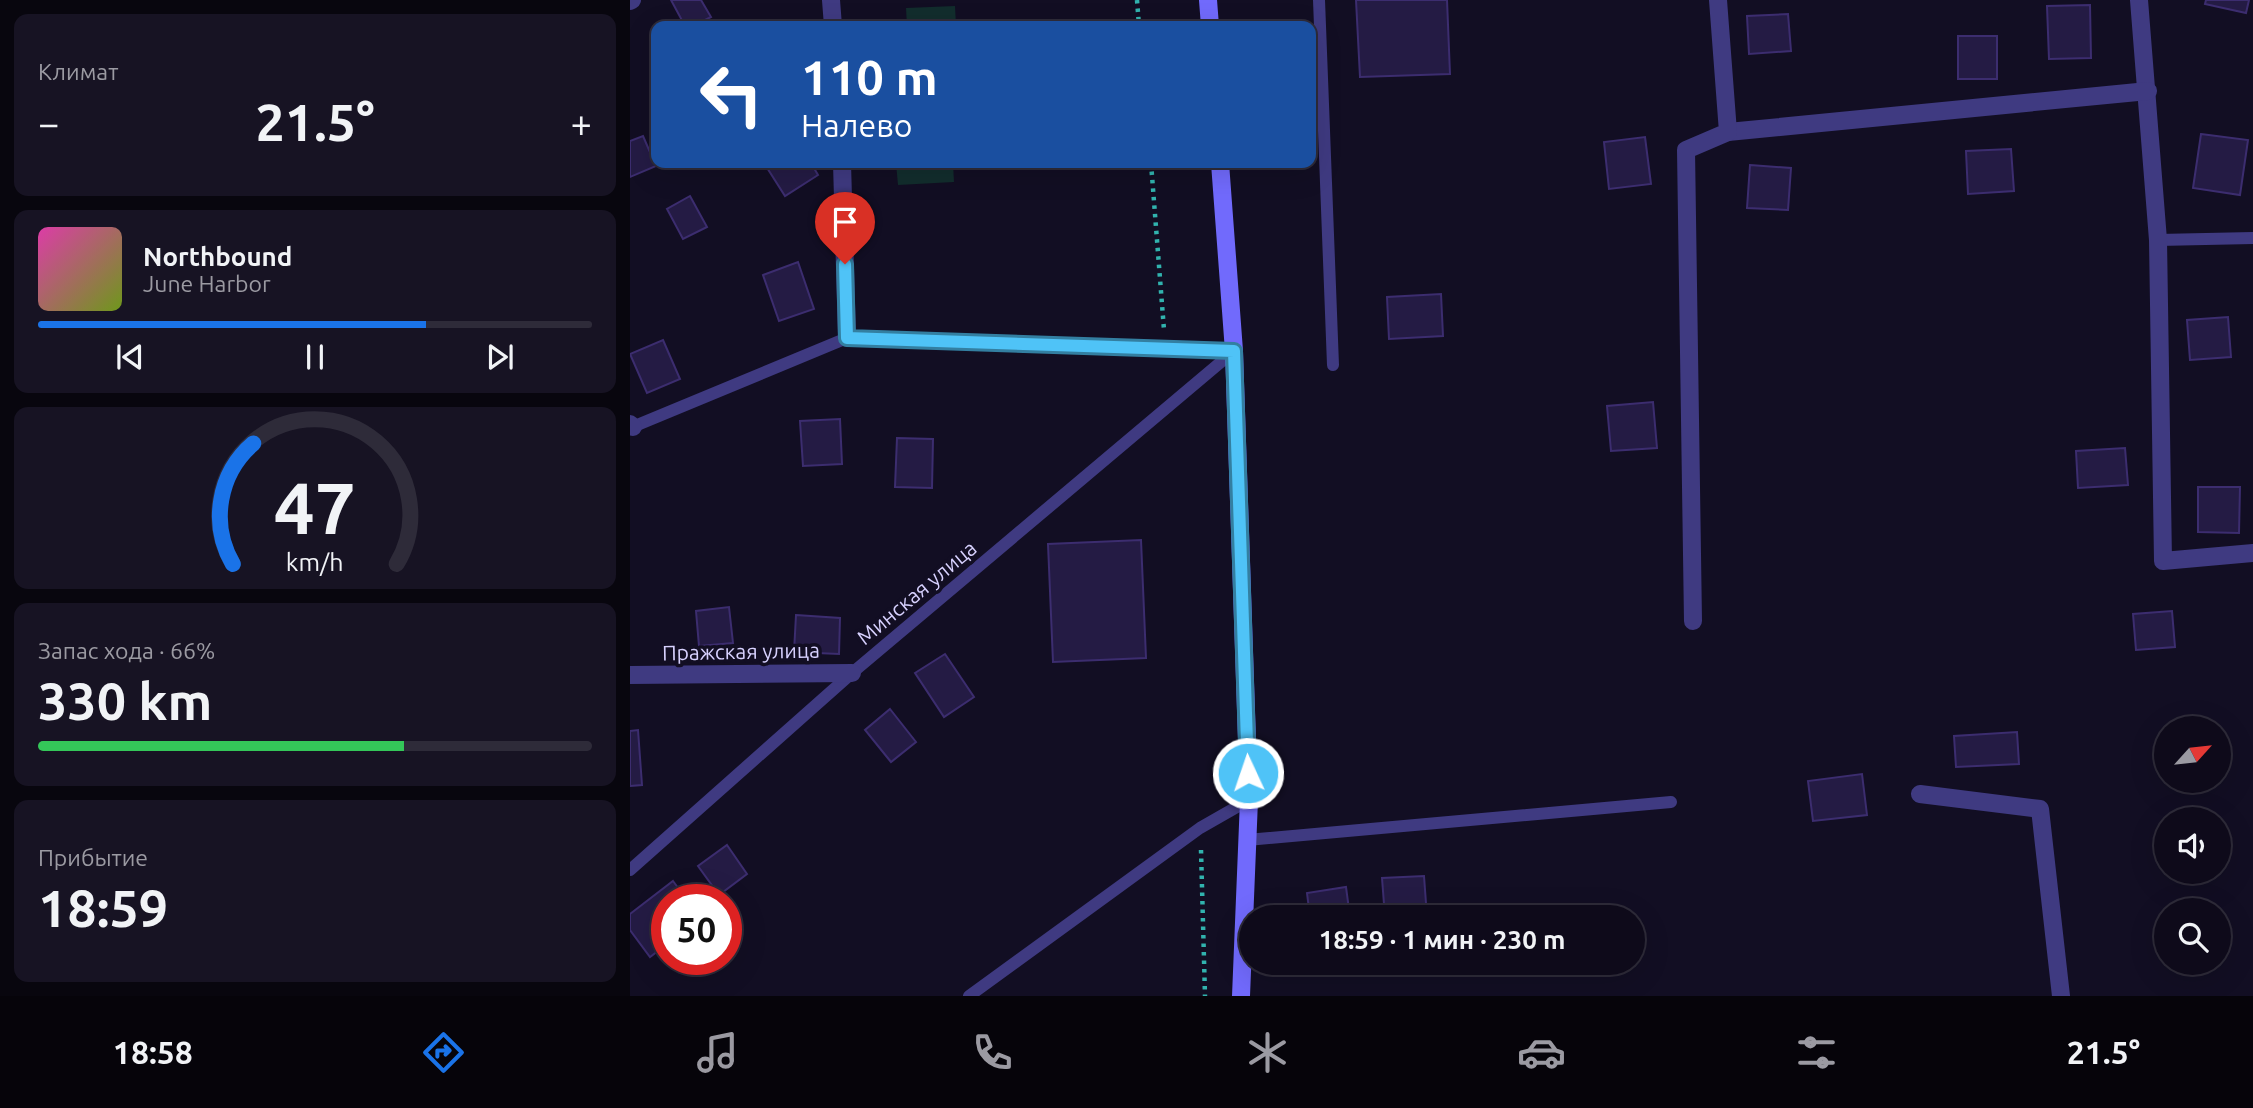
<!DOCTYPE html>
<html lang="ru">
<head>
<meta charset="utf-8">
<style>
  :root { --surface:#0e0a1a; --page:#171323; --text:#f1f3f6; --muted:#9b9aa2; --line:#2e2b39; --accent:#1a73e8 }
  body { margin:0; font-family:Ubuntu,sans-serif; background:var(--page); color:var(--text); height:100vh; display:flex; flex-direction:column; font-size:26px; white-space:nowrap }
  * { box-sizing:border-box; margin:0 }
  p { font-size:23px; color:var(--muted) }
  .icon { flex:none; width:38px; height:38px; fill:none; stroke:currentColor; stroke-width:2; stroke-linecap:round; stroke-linejoin:round }
  .map { position:relative; flex:1; overflow:hidden }
  .sheet { display:flex; flex-direction:column; gap:14px; padding:14px; background:#08060e; width:630px }
  .sheet>* { flex:none }
  .hud { position:absolute; left:21px; top:21px; width:665px; height:147px; border-radius:14px; box-shadow:0 7px 28px #0002,0 0 0 2px var(--line); background:#1a4fa0; color:#fff; overflow:hidden }
  .needle { width:46px; rotate:63deg }
  .fabs { position:absolute; left:1524px; top:716px; display:grid; gap:14px }
  .fabs a { display:grid; place-items:center; width:77px; height:77px; border-radius:50%; background:var(--surface); box-shadow:0 7px 28px #0002,0 0 0 2px var(--line); font-size:35px }
  .speed { position:absolute; left:21px; top:884px; display:flex; gap:14px; font-size:35px; font-weight:700; text-align:center }
  .speed>* { display:grid; place-content:center; width:91px; height:91px; border-radius:50%; background:var(--surface); box-shadow:0 7px 28px #0002,0 0 0 2px var(--line); line-height:1 }
  .speed .limit { border:10px solid #d22; background:#fff; color:#111 }
  .pin { position:absolute; display:grid; place-items:center; width:60px; height:60px; color:#fff; margin:-72px -30px; border-radius:50% 50% 50% 0; rotate:-45deg; box-shadow:0 0 7px #0007 }
  .pin .icon { rotate:45deg }
  .me { position:absolute; width:77px; margin:-38px; rotate:357deg; stroke-linejoin:round; filter:drop-shadow(0 0 5px #0008) }
  .turn { display:flex; align-items:center; gap:24px; height:147px; padding:0 35px; font-size:32px }
  .turn .icon { width:91px; height:91px; stroke-width:2.5 }
  .turn b { display:block; font-size:49px; line-height:60px }
  .big { font-size:52px; font-weight:600; line-height:1.1 }
  .sheet .card { flex:1; display:flex; flex-direction:column; justify-content:center; gap:10px; min-width:0; padding:0 24px; border-radius:14px; background:var(--page) }
  .sheet .dial { align-items:center; gap:0 }
  .dial svg { height:182px; overflow:visible; fill:none; stroke:var(--line); stroke-width:7; stroke-linecap:round; text-anchor:middle }
  .dial text { fill:var(--text); stroke:none }
  .song { display:flex; align-items:center; gap:21px }
  .cover { width:84px; height:84px; border-radius:10px; background:linear-gradient(135deg,hsl(320 70% 55%),hsl(80 70% 35%)) }
  .played { height:7px; border-radius:4px; background:linear-gradient(90deg,var(--accent) 70%,var(--line) 70%) }
  .keys { display:flex; justify-content:space-around; direction:ltr }
  .heat { display:flex; justify-content:space-between; align-items:center; font-size:38px; direction:ltr }
  .charge { height:10px; border-radius:5px; background:linear-gradient(90deg,#34c759 66%,var(--line) 0) }
  .trip { position:absolute; left:609px; top:905px; width:406px; height:70px; border-radius:35px; background:var(--surface); box-shadow:0 7px 28px #0002,0 0 0 2px var(--line); font-weight:600; line-height:70px; text-align:center }
  .tabs { display:flex; height:112px; justify-content:space-around; align-items:center; background:#06040a; color:var(--muted) }
  .tabs .icon { width:49px; height:49px }
  .tabs .selected { color:var(--accent) }
  .tabs b { font-size:32px; color:var(--text) }
  main { display:flex; flex:1; min-height:0 }
  .map>svg:first-child { display:block }
</style>
</head>
<body>
<main>
<section class="sheet">
<div class="card"><p>Климат</p>
<div class="heat"><a>−</a><b class="big">21.5°</b><a>+</a></div>
</div>
<div class="card">
<div class="song"><i class="cover"></i><div><b>Northbound</b><p>June Harbor</p></div></div>
<div class="played"></div>
<div class="keys"><svg class="icon" aria-label="previous" viewBox="0 0 24 24"><path d="M18 5L8 12l10 7zM5 5v14"/></svg><svg class="icon" aria-label="pause" viewBox="0 0 24 24"><path d="M8 5v14M16 5v14"/></svg><svg class="icon" aria-label="next" viewBox="0 0 24 24"><path d="M6 5l10 7-10 7zM19 5v14"/></svg></div>
</div>
<div class="card dial"><svg viewBox="0 0 100 80">
<path d="M14 69A42 42 0 1 1 86 69"/>
<path d="M14 69A42 42 0 0 1 23 16" stroke="#1a73e8"/>
<text x="50" y="56" font-size="32" font-weight="700">47</text>
<text x="50" y="72" font-size="11">km/h</text>
</svg></div>
<div class="card"><p>Запас хода · 66%</p><b class="big">330 km</b><div class="charge"></div></div>
<div class="card"><p>Прибытие</p><b class="big">18:59</b></div>
</section>
<div class="map">
<svg width="1623" height="996" viewBox="0 0 1623 996">
  <rect width="100%" height="100%" fill="#120e23"/>
  <g fill="#122d2d">
    <path d="M325 6 326 26H277L276 8Z"/>
    <path d="M266 163H323L324 182 268 185Z"/>
  </g>
  <g fill="#241b44" stroke="#3c2d6f" stroke-width="2">
    <path d="M41 0H71L81 17 63 26H55Z"/>
    <path d="M726 0H817L820 74 730 77Z"/>
    <path d="M1576 0H1619L1616 13 1575 4Z"/>
    <path d="M1460 5 1461 58 1419 59 1417 6Z"/>
    <path d="M1158 14 1161 51 1119 54 1117 16Z"/>
    <rect x="1328" y="36" width="39" height="43"/>
    <path d="M1571 134 1618 140 1610 195 1563 188Z"/>
    <path d="M13 136 26 166 0 177V141Z"/>
    <path d="M1015 137 1021 184 979 189 974 142Z"/>
    <path d="M1381 149 1384 191 1338 194 1336 151Z"/>
    <path d="M134 163H181L188 175 155 196Z"/>
    <path d="M1120 165 1161 168 1158 210 1117 208Z"/>
    <path d="M60 196 77 227 53 239 37 209Z"/>
    <path d="M168 262 184 309 149 321 133 275Z"/>
    <path d="M811 294 813 336 759 339 757 297Z"/>
    <path d="M1598 317 1601 357 1560 360 1557 320Z"/>
    <path d="M33 340 50 379 17 393 0 354Z"/>
    <path d="M1023 402 1027 448 981 451 977 406Z"/>
    <path d="M210 419 212 464 173 466 170 421Z"/>
    <path d="M267 438 303 439 302 488 265 487Z"/>
    <path d="M1495 448 1498 485 1448 488 1446 451Z"/>
    <path d="M1568 487H1610L1609 533 1568 532Z"/>
    <path d="M511 540 516 658 423 662 418 544Z"/>
    <path d="M99 607 103 643 69 646 66 611Z"/>
    <path d="M1542 611 1545 647 1506 650 1503 614Z"/>
    <path d="M166 615 210 618 209 654 164 652Z"/>
    <path d="M315 654 344 697 314 717 285 673Z"/>
    <path d="M260 709 286 742 261 762 235 730Z"/>
    <path d="M8 730 12 785 0 786V731Z"/>
    <path d="M1387 732 1389 764 1326 767 1324 736Z"/>
    <path d="M1232 774 1237 815 1183 821 1178 781Z"/>
    <path d="M97 845 117 874 89 895 68 866Z"/>
    <path d="M794 876 797 917H755L752 878Z"/>
    <path d="M43 881 57 900H37V944L20 957 0 930V914Z"/>
    <path d="M716 887 720 917H680L677 893Z"/>
    <path d="M909 962H947L948 970 910 972Z"/>
  </g>
  <g fill="none" stroke-linecap="round" stroke-linejoin="round">
    <g stroke="#31b3ae" stroke-width="4.5" stroke-dasharray="3.5 5" stroke-linecap="butt">
      <path d="M507 0 509 26"/>
      <path d="M521 163 534 330"/>
      <path d="M571 850 575 996"/>
    </g>
    <g stroke="#3f3a81" stroke-width="12">
      <path d="M689 0 703 365"/>
      <path d="M1528 240 1623 238"/>
      <path d="M0 428 217 338 604 351"/>
      <path d="M617 840 1041 802"/>
      <path d="M0 870 222 673 604 351"/>
      <path d="M339 996 570 828 619 800"/>
    </g>
    <g stroke="#3f3a81" stroke-width="18">
      <path d="M201 0 203 26"/>
      <path d="M1509 0 1528 240 1533 561 1623 553"/>
      <path d="M0 1 2 0"/>
      <path d="M1098 132 1518 91"/>
      <path d="M212 163 217 338"/>
      <path d="M0 424 3 427"/>
      <path d="M1063 621 1056 150 1098 132 1088 0"/>
      <path d="M0 675 222 673"/>
      <path d="M1290 794 1410 809 1431 996"/>
    </g>
    <g stroke="#716afc" stroke-width="18">
      <path d="M578 0 580 26"/>
      <path d="M590 163 604 351 619 800 611 996"/>
    </g>
  </g>
  <g fill="none" stroke-linecap="round" stroke-linejoin="round">
    <defs>
      <path id="route" d="M215 264 217 338 604 351 618 773"/>
    </defs>
    <use href="#route" stroke="#337fa1" stroke-width="18"/>
    <use href="#route" stroke="#4fc3f7" stroke-width="12"/>
  </g>
  <g text-anchor="middle" stroke-width="7" stroke-linejoin="round" paint-order="stroke">
    <g font-size="21" fill="#d7d1fe" stroke="#120e23">
      <text transform="translate(287 593) rotate(-40)" y="7">Минская улица</text>
      <text transform="translate(111 652) rotate(-1)" y="7">Пражская улица</text>
    </g>
  </g>
</svg>
<div class="fabs">
<a><svg class="needle" viewBox="-14 -14 28 28"><path d="M0-13l5 13h-10z" fill="#e53935"/><path d="M0 13l5-13h-10z" fill="#9b9aa2"/></svg></a>
<a><svg class="icon" aria-label="sound" viewBox="0 0 24 24"><path d="M4 9h4l5-4v14l-5-4H4zM17 9q2 3 0 6"/></svg></a>
<a><svg class="icon" aria-label="search" viewBox="0 0 24 24"><circle cx="10" cy="10" r="6"/><path d="M15 15l6 6"/></svg></a>
</div>
<div class="speed"><div class="limit">50</div></div>
<div class="pin" style="left:215px;top:264px;background:#d93025"><svg class="icon" aria-label="arrive" viewBox="0 0 24 24"><path d="M6 21V4h12l-3 4 3 4H6"/></svg></div>
<svg class="me" style="left:618px;top:773px" viewBox="-20 -20 40 40"><circle r="17" fill="#4fc3f7" stroke="#fff" stroke-width="3"/><path d="M0-11L8 9 0 5-8 9z" fill="#fff"/></svg>
<div class="trip">18:59 · 1 мин · 230 m</div>
<div class="hud">
<div class="turn"><svg class="icon" aria-label="left" viewBox="0 0 24 24"><path d="M17 20v-9H6M10 6l-5 5 5 5"/></svg><div><b>110 m</b>Налево</div></div>
</div>
</div>
</main>
<nav class="tabs">
<b>18:58</b>
<svg class="icon selected" aria-label="directions" viewBox="0 0 24 24"><path d="M12 3l9 9-9 9-9-9zM9 14v-3h6M13 9l2 2-2 2"/></svg>
<svg class="icon" aria-label="music" viewBox="0 0 24 24"><path d="M9 18V5l10-2v13"/><circle cx="6" cy="18" r="3"/><circle cx="16" cy="16" r="3"/></svg>
<svg class="icon" aria-label="phone" viewBox="0 0 24 24"><path d="M5 4h4l2 5-3 2q2 4 5 5l2-3 5 2v4C11 20 4 13 5 4z"/></svg>
<svg class="icon" aria-label="climate" viewBox="0 0 24 24"><path d="M12 3v18M4 7l16 10M4 17L20 7"/></svg>
<svg class="icon" aria-label="car" viewBox="0 0 24 24"><path d="M5 17H2v-5l4-1 3-4h7l3 4 3 1v5h-3M9 17h6M6 11h13"/><circle cx="7" cy="17" r="2"/><circle cx="17" cy="17" r="2"/></svg>
<svg class="icon" aria-label="filters" viewBox="0 0 24 24"><path d="M4 7h16M4 17h16"/><circle cx="9" cy="7" r="2"/><circle cx="15" cy="17" r="2"/></svg>
<b>21.5°</b>
</nav>
</body>
</html>
